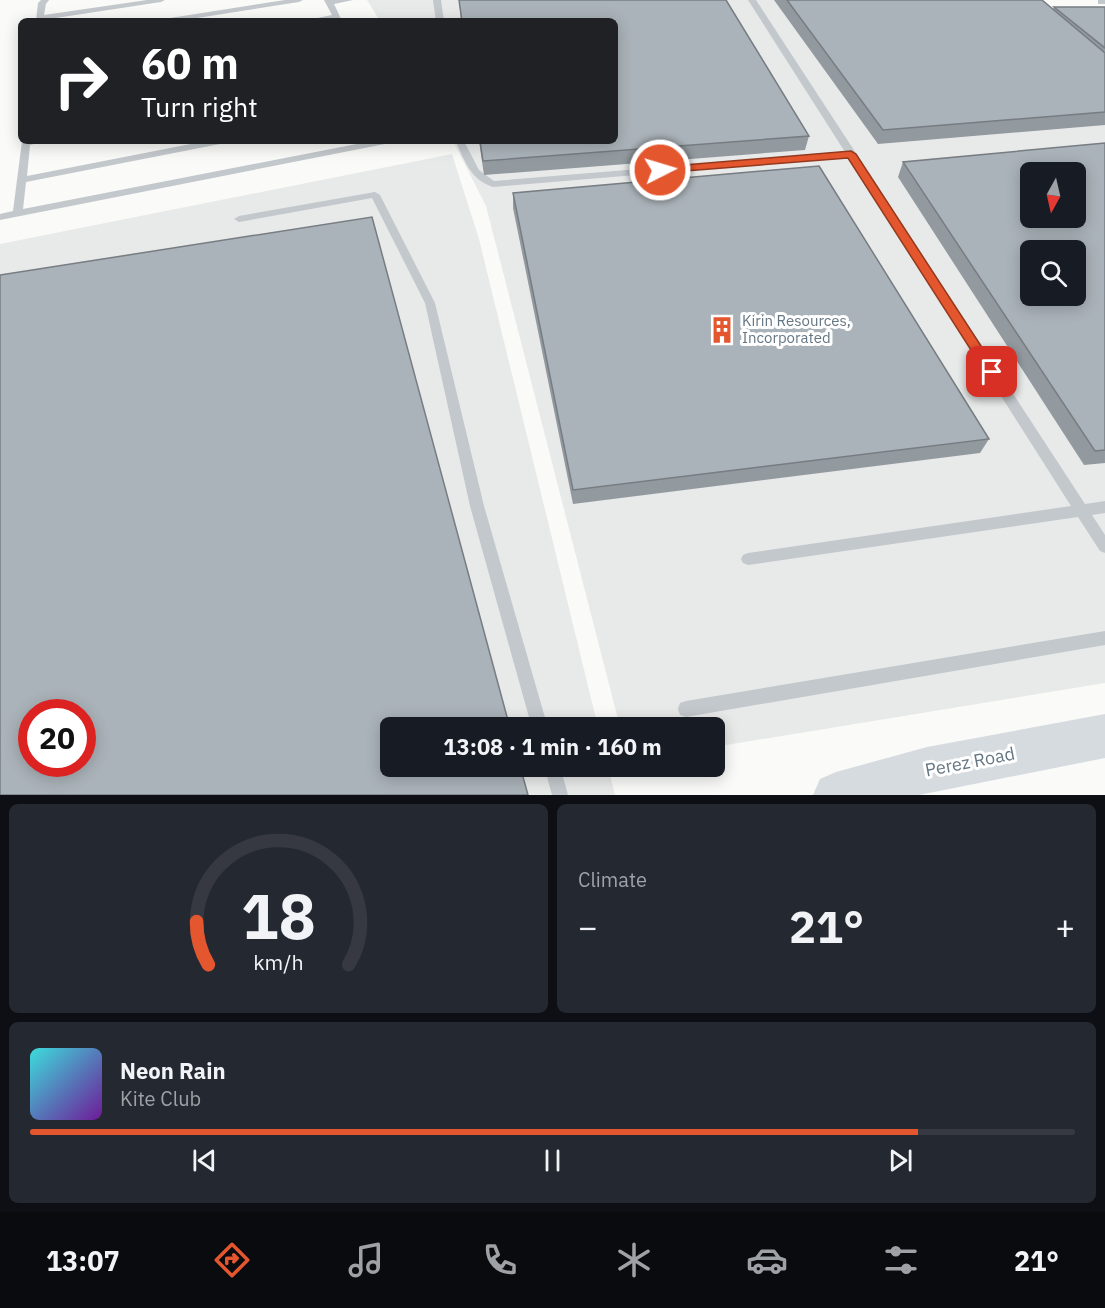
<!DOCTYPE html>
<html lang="en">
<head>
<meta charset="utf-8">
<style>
  :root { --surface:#171b24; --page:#242831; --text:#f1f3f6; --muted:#9ea1a6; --line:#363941; --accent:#e4572e }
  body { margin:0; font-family:"IBM Plex Sans",sans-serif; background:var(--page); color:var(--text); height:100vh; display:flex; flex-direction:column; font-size:22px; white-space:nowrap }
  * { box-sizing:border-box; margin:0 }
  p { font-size:20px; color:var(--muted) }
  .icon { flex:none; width:33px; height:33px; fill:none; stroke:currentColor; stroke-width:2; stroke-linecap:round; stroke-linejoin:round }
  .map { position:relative; height:795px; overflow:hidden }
  .details { display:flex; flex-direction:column; gap:9px; padding:9px; background:#0d0f14; flex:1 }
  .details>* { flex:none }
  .guide { position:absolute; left:18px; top:18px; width:600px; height:126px; border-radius:9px; box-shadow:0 3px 15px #0003; background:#202124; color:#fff; overflow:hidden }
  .needle { width:39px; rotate:188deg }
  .buttons { position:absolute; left:1020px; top:162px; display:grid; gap:12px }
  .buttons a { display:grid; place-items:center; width:66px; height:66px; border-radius:9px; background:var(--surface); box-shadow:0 3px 15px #0003; font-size:30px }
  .speed { position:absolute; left:18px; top:699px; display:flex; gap:12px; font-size:30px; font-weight:700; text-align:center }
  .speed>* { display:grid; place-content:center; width:78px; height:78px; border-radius:50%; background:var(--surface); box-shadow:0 3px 15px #0003; line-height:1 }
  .speed .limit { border:9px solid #d22; background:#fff; color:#111 }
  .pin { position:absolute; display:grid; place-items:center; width:51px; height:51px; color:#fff; margin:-26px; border-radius:12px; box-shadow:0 3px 9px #0006 }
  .me { position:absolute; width:66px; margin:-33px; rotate:85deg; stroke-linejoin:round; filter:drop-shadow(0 0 4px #0008) }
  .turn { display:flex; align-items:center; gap:21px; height:126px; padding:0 24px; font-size:27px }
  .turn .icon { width:78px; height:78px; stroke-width:2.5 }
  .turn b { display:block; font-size:42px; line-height:51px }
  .big { font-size:45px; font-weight:700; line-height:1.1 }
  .details .widget { flex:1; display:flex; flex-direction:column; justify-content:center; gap:9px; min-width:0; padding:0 21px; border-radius:9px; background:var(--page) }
  .details .dial { align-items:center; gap:0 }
  .dial svg { height:156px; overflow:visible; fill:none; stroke:var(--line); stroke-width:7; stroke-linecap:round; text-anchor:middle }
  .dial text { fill:var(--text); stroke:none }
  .song { display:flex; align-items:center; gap:18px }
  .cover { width:72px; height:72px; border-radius:9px; background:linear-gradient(135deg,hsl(180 70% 55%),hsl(280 70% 35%)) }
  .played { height:6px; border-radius:3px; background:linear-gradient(90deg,var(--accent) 85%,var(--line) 85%) }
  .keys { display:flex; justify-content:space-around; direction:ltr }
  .heat { display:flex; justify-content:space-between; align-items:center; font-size:33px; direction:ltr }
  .details .tiles { flex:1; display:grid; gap:9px; grid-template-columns:1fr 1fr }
  .widget:last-child { grid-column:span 2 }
  .trip { position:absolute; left:380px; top:717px; width:345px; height:60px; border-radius:9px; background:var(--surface); box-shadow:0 3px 15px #0003; font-weight:700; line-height:60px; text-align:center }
  .dock { display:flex; height:96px; justify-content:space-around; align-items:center; background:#090b0e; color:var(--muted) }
  .dock .icon { width:42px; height:42px }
  .dock .current { color:var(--accent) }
  .dock b { font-size:27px; color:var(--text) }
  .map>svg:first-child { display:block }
</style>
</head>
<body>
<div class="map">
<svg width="1105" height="795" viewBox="0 0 1105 795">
  <rect width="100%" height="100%" fill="#fafaf8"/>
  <g fill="#e8e9e9" fill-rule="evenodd">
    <path d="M367 0H1035L1054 17 1105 19V683L714 747V728L620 727 486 206 453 141H615V21H380ZM1030 172H1076V218H1030ZM1030 250H1076V296H1030Z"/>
    <path d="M452 154 479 239 598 727 390 728V766L608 767 615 795H0V244ZM32 712H82V764H32Z"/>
  </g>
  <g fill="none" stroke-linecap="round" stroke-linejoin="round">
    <g fill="#c3c8cc" fill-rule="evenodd">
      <path d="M41 0H49L46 4 44 15 147 0H165L161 2 36 21 38 3Z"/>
      <path d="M285 0H303L299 2 178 21H160L164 19Z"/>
      <path d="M324 0H353L334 4 342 21 334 19 303 21 332 15Z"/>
      <path d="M433 0H441L444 21H436Z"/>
      <path d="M748 0H756L1085 504 1105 501V513L1092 515 1105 535V553L1100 551 1078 517 748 565 743 563 741 559 743 555 748 553 1071 506 849 157 493 187C471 180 464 161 456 141H464L479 170 494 181 845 152Z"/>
      <rect x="1098" y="0" width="7" height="4"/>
      <path d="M22 141H45L30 145 27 176 206 141H224L220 144 26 182 23 209 372 141H389L385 144 0 220V214L13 211Z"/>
      <path d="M375 192 380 195 435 303 484 506 548 728H532L470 506 425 303 372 198 239 222 234 219 239 216Z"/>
      <path d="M1105 631V645L686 717 680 715 678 709 680 703 686 701Z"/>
      <path d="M544 766H560L568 795H552Z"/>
    </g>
    <path fill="#d6dbdf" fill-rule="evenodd" d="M1105 714V758L919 795H813L820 779 836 772 927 747Z"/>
  </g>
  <g fill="#929a9f">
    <path d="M459 0H726L809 136 805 150 484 175 479 141H615V21H461Z"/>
    <path d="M774 0H1042L1053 9 1054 7H1105V125L878 144Z"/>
    <path d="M1105 143V463L1084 465 898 177 903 162Z"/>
    <path d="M513 193 989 439 980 453 573 504 513 208Z"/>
  </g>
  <g fill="#aab3b9" stroke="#777d82" stroke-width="1.5" fill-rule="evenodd">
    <path d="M459 0H726L809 136 483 161 480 141H615V21H462Z"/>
    <path d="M787 0H1042L1105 53V112L883 130Z"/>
    <path d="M1054 7H1105V48Z"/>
    <path d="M1105 143V450L1095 451 903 162ZM1030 172H1076V218H1030ZM1030 250H1076V296H1030Z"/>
    <path d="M819 166 989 439 573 490 513 193Z"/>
    <path d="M372 217 510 728H390V766H520L528 795H0V275ZM32 712H82V764H32Z"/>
  </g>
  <path fill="#e4572e" stroke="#94391e" stroke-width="1.5" d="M851 151 856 154 996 369 998 372 996 375H987L848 158 660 173 655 170 660 167Z"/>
  <defs>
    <symbol id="building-bare" viewBox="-9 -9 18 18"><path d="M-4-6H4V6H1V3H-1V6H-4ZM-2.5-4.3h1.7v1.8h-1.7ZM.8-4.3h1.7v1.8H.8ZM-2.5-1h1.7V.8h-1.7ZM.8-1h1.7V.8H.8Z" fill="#e4572e" stroke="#fff" stroke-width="2.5" paint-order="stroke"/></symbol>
  </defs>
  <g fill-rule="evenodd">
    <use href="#building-bare" x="703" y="311" width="38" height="38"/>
  </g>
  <g text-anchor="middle" stroke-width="6" stroke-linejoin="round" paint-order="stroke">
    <g font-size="15" fill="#657683" stroke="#fff" text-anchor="start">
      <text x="742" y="326">Kirin Resources,<tspan x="742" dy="17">Incorporated</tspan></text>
    </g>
    <g font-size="18" fill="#657683" stroke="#fff">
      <text transform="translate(970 762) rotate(-11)" y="6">Perez Road</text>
    </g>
  </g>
</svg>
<div class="buttons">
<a><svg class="needle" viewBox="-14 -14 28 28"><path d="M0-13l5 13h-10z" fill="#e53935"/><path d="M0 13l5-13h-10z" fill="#9ea1a6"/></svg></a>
<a><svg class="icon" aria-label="search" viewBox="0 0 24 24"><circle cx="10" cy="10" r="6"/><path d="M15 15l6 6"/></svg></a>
</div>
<div class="speed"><div class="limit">20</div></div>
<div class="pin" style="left:992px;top:372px;background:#d93025"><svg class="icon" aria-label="arrive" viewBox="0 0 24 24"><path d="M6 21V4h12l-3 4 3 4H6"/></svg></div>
<svg class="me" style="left:660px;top:170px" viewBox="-20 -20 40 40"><circle r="17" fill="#e4572e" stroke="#fff" stroke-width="3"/><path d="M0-11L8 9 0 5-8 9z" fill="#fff"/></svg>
<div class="trip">13:08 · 1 min · 160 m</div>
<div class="guide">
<div class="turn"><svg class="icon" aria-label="right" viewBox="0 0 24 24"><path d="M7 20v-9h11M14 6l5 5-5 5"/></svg><div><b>60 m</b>Turn right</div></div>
</div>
</div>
<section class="details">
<div class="tiles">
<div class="widget dial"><svg viewBox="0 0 100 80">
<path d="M14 69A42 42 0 1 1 86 69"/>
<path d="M14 69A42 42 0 0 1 8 47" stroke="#e4572e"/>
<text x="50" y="56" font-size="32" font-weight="700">18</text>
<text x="50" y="72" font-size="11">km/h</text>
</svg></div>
<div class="widget"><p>Climate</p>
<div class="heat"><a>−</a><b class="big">21°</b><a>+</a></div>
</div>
<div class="widget">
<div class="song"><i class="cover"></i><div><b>Neon Rain</b><p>Kite Club</p></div></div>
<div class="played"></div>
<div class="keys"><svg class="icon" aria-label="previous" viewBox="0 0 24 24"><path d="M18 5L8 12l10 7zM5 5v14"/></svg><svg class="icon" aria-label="pause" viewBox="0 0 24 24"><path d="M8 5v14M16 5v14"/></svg><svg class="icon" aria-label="next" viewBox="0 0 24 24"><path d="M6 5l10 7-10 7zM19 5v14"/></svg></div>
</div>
</div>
</section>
<nav class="dock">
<b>13:07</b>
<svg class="icon current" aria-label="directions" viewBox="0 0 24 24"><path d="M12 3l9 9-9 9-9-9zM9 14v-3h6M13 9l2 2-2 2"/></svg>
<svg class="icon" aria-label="music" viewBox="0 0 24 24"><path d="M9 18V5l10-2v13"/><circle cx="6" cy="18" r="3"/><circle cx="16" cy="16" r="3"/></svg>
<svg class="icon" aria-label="phone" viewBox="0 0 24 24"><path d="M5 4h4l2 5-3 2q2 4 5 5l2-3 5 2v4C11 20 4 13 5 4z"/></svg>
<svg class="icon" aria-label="climate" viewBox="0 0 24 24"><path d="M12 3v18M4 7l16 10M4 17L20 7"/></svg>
<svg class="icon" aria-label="car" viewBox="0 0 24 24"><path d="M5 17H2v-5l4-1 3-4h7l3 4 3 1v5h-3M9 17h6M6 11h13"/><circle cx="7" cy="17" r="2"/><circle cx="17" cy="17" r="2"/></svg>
<svg class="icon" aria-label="filters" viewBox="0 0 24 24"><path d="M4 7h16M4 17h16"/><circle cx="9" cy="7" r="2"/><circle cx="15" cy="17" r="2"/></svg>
<b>21°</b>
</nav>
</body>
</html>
